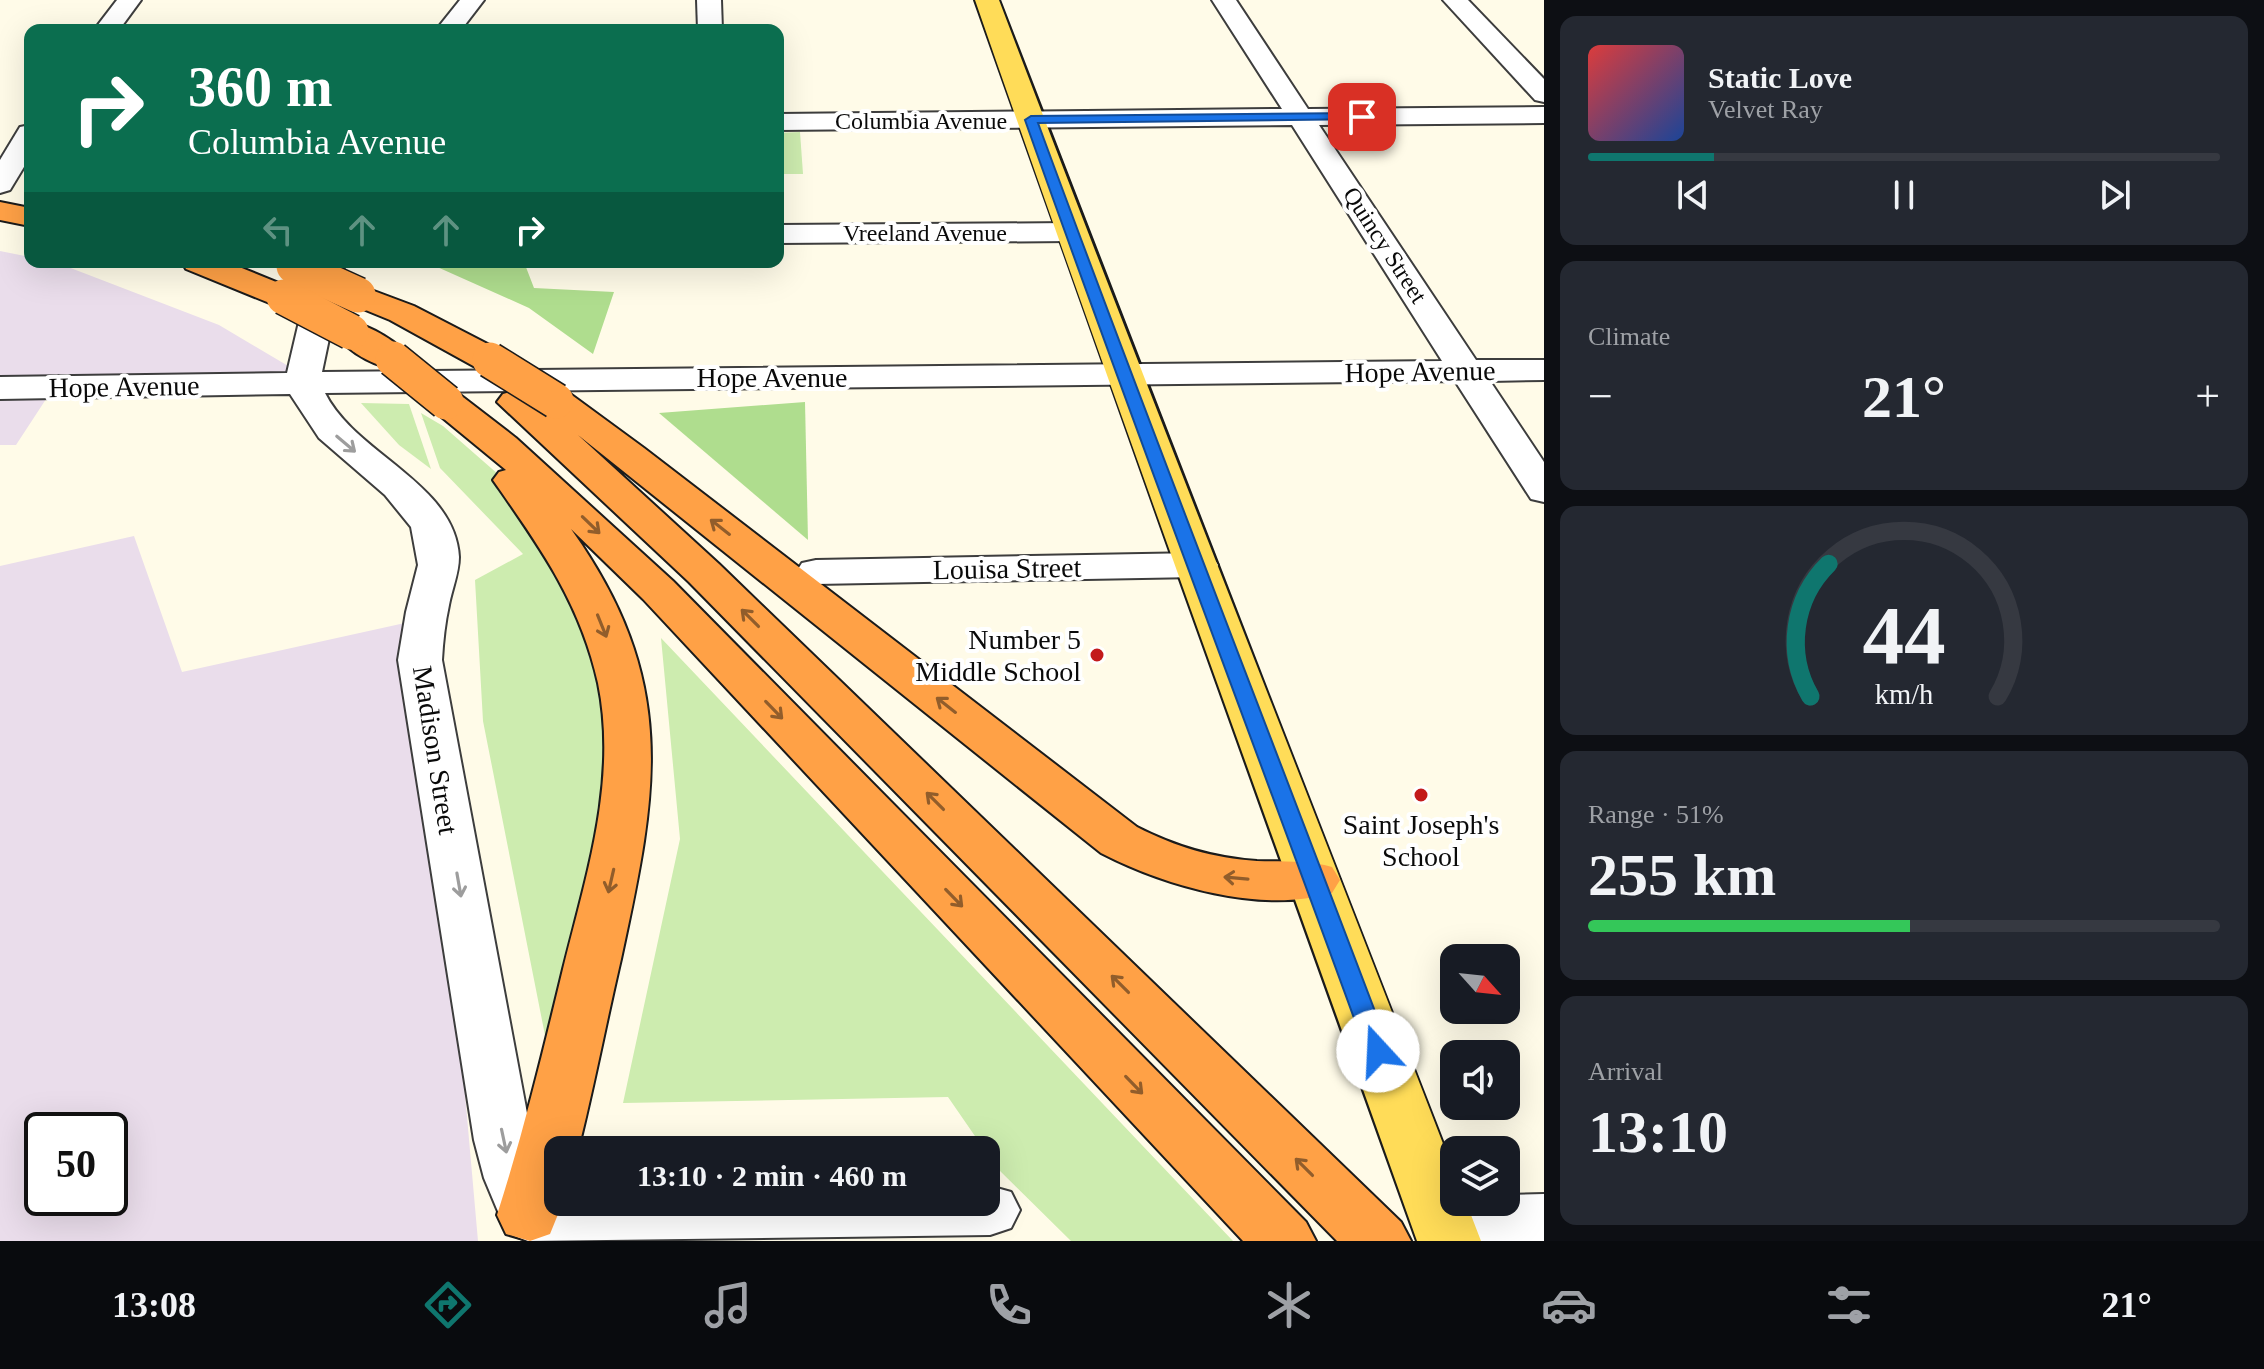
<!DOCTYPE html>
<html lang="en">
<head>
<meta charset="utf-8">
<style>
  :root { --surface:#171b24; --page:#242831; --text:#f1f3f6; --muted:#9ea1a6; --line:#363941; --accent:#0f766e }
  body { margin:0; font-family:"Times New Roman",serif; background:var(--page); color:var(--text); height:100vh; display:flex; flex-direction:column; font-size:30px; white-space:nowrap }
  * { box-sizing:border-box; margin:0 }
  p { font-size:26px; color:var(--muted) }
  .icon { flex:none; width:44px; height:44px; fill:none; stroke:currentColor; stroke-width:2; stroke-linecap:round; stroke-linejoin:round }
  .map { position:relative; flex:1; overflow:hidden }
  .panel { display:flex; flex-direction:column; gap:16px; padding:16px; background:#0d0f14; width:720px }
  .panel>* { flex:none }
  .banner { position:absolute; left:24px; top:24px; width:760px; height:244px; border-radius:16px; box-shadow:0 8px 32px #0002; background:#0b6e4f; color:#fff; overflow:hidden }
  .needle { width:52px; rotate:117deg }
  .tools { position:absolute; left:1440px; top:944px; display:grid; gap:16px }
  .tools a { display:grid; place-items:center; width:80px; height:80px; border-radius:16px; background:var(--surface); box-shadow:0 8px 32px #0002; font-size:40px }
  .speed { position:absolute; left:24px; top:1112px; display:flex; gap:16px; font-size:40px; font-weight:700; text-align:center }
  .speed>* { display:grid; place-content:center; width:104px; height:104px; border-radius:50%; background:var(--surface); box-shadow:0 8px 32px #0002; line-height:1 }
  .speed .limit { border:4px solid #111; border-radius:12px; background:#fff; color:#111 }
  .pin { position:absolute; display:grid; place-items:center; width:68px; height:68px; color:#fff; margin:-34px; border-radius:16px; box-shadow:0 4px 12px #0006 }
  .me { position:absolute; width:88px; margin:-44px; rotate:340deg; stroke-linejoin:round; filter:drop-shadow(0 0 6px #0008) }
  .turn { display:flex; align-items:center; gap:28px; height:168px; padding:0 32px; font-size:36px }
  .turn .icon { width:104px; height:104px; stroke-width:2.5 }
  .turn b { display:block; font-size:56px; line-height:68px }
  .lanes { display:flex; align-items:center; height:76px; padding:0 32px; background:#0003; justify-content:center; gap:40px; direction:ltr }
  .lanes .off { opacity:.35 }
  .big { font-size:60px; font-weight:600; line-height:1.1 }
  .panel .widget { flex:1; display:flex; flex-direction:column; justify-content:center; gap:12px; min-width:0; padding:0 28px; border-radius:16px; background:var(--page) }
  .panel .dial { align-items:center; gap:0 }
  .dial svg { height:208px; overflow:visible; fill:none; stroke:var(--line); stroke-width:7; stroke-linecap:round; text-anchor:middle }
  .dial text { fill:var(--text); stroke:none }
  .song { display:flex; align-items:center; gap:24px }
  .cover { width:96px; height:96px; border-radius:12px; background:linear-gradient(135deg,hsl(0 70% 55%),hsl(220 70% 35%)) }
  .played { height:8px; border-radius:4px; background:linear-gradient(90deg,var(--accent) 20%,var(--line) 20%) }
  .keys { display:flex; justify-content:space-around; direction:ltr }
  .heat { display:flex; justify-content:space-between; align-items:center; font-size:44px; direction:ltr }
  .charge { height:12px; border-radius:6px; background:linear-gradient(90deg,#34c759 51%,var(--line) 0) }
  .trip { position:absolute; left:544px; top:1136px; width:456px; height:80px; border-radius:16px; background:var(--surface); box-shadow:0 8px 32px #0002; font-weight:600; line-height:80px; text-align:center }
  .tabs { display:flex; height:128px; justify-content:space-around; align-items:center; background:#090b0e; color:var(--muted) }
  .tabs .icon { width:56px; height:56px }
  .tabs .selected { color:var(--accent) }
  .tabs b { font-size:36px; color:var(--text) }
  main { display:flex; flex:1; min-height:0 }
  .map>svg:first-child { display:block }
</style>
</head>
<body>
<main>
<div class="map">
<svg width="1544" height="1241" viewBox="0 0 1544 1241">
  <rect width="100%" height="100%" fill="#fffbe8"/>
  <g fill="#eaddeb" fill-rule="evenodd">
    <path d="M0 251 30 257V262H55L219 325 322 386 52 390 16 445H0Z"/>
    <path d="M134 536 182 672 423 619 478 1241H0V566ZM42 1130H110V1198H42Z"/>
  </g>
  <g fill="#cdecaf">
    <path d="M800 132 803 174H778V133Z"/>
    <path d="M361 403 409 404 431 469 399 445Z"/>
    <path d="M421 413 443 426 499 475 549 542 613 721 555 1086 483 721 475 580 523 554 440 468Z"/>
    <path d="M661 638 1233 1241H1071L997 1168 948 1097 623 1103 680 839Z"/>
  </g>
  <g fill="#afdd8e">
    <path d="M426 262H524L534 288 614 292 593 354 529 308Z"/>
    <path d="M805 402 808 540 659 413Z"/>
  </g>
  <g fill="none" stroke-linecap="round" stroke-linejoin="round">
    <defs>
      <g id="minor">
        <path d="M117 0H141L119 30H94Z"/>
        <path d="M460 0H484L461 30H436Z"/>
        <path d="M697 0H721L722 30H698Z"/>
        <path d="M1212 0H1236L1308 109 1544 107V123L1319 125 1476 360H1544V380L1490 381 1544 462V502L1531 499 1455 381 325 393C355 454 455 483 459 557 459 573 452 589 449 605 445 623 443 642 442 660L532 1140 547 1189H558V1202H986V1185L1011 1192 1020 1210 1011 1228 990 1235 528 1241 507 1233 484 1178 474 1140 398 660 406 612 418 565 411 527 385 495 319 438 290 394 0 399V377L287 373 313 262H345L322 372 1442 361 1292 125 778 130V114L1282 109Z"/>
        <path d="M1443 0H1468L1544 79V102L1535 100Z"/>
        <path d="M30 125V157L10 190 0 193V160L20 127Z"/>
        <path d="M1071 223 1082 226 1086 232 1082 238 1071 241 778 243V225Z"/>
        <path d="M1198 553 1212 556 1218 565 1212 574 1198 577 816 584 802 581 796 572 802 563 816 560Z"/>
        <path d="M1544 1194V1241H1423L1412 1222 1421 1204 1442 1196H1454V1202H1506V1195Z"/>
      </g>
      <path id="major" d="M975 0H999C1148 392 1303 781 1454 1172V1202H1466L1481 1241H1417C1270 827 1119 415 975 0Z"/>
      <g id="highway">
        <path d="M0 202 30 208V226L0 220Z"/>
        <path d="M182 262H227L296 290 301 297 296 304 284 307 272 304 186 269Z"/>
        <path d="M358 285 414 306 503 352 508 360 503 368 490 371 477 368 390 320 346 302 341 295 346 288Z"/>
        <path d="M351 322C371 326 399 342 411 359L406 367C382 373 347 352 334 332L339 325Z"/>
        <path d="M556 390 569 393 644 448 1137 827C1176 847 1213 858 1257 861 1283 862 1308 860 1332 867L1340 880 1332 893C1261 914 1165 886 1101 853L578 435 719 564 1401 1222 1411 1241H1337L689 582 497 402 503 394C517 390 526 391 538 401L543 393Z"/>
        <path d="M446 391 459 394 516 438 673 581 1306 1222 1316 1241H1243L643 599 571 529C679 681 658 789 621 959 606 1023 594 1087 578 1150H558V1202H563L550 1234 530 1241 506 1234 497 1215C523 1134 543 1052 563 969 586 876 618 780 598 683 580 602 539 546 493 480L499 472 506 470 433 410 427 402 433 394Z"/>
      </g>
    </defs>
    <use href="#minor" stroke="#3d3d3d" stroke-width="4"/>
    <use href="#major" stroke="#1b1b1b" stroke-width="4"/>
    <use href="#highway" stroke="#1b1b1b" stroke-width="4"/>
    <use href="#minor" fill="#fff" fill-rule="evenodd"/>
    <use href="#major" fill="#ffdc58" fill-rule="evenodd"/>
    <use href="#highway" fill="#ffa146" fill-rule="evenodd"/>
    <defs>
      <g id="highway-bridge">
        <path d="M294 266 358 295"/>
        <path d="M284 297 351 332"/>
        <path d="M393 359 446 402"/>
        <path d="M490 360 556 401"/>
      </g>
    </defs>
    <use href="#highway-bridge" stroke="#1b1b1b" stroke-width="38" stroke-linecap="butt"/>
    <use href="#highway-bridge" stroke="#ffa146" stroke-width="35"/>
  </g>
  <defs><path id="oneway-shaft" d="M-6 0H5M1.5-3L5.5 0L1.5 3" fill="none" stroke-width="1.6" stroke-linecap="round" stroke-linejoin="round" transform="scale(2)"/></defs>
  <g stroke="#9d9d9d">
    <use href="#oneway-shaft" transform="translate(346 444) rotate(40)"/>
    <use href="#oneway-shaft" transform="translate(459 885) rotate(80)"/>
    <use href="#oneway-shaft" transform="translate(504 1141) rotate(78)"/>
  </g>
  <g stroke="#915d2b">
    <use href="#oneway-shaft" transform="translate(591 525) rotate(44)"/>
    <use href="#oneway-shaft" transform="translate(720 527) rotate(-142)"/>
    <use href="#oneway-shaft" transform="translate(750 618) rotate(-135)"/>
    <use href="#oneway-shaft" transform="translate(602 626) rotate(68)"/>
    <use href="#oneway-shaft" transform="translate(946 705) rotate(-142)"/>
    <use href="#oneway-shaft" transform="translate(774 710) rotate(46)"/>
    <use href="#oneway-shaft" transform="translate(935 801) rotate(-135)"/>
    <use href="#oneway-shaft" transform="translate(1236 878) rotate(-175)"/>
    <use href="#oneway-shaft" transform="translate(611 881) rotate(103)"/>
    <use href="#oneway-shaft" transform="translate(954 898) rotate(46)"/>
    <use href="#oneway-shaft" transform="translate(1120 984) rotate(-135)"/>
    <use href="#oneway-shaft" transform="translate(1134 1085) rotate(46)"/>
    <use href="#oneway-shaft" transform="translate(1304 1167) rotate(-135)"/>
  </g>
  <path fill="#1a73e8" stroke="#114b97" stroke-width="2" d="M1362 113 1367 114V119L1038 123C1152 434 1273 741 1390 1051L1386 1057 1378 1060 1370 1057 1366 1051C1253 740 1135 431 1025 120L1031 116Z"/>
  <g fill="#c31a1c" stroke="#fff" stroke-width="3">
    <circle cx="1097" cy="655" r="8"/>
    <circle cx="1421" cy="795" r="8"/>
  </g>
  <g text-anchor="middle" stroke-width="8" stroke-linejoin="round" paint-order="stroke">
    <g font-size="24" fill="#0a0a0a" stroke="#fff">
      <text x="921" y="129">Columbia Avenue</text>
      <text x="925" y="241">Vreeland Avenue</text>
      <text transform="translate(1385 245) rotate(57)" y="8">Quincy Street</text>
    </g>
    <g font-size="28" fill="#0a0a0a" stroke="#fff">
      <text transform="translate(1420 371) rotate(-1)" y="10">Hope Avenue</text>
      <text x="772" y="387">Hope Avenue</text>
      <text transform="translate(124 386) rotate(-1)" y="10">Hope Avenue</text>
      <text transform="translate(1007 568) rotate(-1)" y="10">Louisa Street</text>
      <text transform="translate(436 750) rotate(81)" y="10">Madison Street</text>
    </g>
    <g font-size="28" fill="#0a0a0a" stroke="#fff" text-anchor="end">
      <text x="1081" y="649">Number 5<tspan x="1081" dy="32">Middle School</tspan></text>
      <text x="1421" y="834" text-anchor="middle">Saint Joseph's<tspan x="1421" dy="32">School</tspan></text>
    </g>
  </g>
</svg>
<div class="tools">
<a><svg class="needle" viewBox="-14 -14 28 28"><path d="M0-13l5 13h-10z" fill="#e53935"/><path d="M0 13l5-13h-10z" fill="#9ea1a6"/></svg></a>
<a><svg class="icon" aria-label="sound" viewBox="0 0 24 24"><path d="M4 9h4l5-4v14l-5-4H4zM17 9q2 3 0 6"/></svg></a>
<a><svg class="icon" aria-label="layers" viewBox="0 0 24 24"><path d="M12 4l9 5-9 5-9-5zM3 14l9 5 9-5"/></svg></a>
</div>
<div class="speed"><div class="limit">50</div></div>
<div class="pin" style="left:1362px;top:117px;background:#d93025"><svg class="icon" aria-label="arrive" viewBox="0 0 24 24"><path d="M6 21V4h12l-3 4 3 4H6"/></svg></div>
<svg class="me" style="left:1378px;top:1051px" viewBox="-20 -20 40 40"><circle r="19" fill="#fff"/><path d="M0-13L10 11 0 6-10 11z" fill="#1a73e8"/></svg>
<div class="trip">13:10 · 2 min · 460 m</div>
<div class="banner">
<div class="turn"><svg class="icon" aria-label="right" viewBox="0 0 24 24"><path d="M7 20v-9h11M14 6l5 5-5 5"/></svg><div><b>360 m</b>Columbia Avenue</div></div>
<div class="lanes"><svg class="icon off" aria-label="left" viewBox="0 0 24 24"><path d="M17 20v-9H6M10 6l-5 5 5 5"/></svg><svg class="icon off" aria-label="ahead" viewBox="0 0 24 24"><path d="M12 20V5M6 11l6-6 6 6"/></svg><svg class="icon off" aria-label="ahead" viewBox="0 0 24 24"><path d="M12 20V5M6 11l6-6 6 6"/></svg><svg class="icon" aria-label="right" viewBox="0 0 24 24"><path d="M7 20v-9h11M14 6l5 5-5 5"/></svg></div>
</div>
</div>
<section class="panel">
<div class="widget">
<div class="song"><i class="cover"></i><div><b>Static Love</b><p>Velvet Ray</p></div></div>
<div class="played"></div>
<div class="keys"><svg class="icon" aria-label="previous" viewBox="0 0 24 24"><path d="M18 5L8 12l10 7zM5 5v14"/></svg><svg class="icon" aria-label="pause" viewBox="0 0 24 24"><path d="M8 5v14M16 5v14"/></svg><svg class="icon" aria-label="next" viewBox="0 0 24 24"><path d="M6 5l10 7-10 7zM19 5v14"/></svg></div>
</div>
<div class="widget"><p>Climate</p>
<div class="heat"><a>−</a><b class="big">21°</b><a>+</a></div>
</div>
<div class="widget dial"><svg viewBox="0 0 100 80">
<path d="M14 69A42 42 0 1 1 86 69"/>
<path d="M14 69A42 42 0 0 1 21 18" stroke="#0f766e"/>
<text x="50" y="56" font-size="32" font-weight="700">44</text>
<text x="50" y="72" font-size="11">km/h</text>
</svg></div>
<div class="widget"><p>Range · 51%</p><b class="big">255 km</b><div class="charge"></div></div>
<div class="widget"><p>Arrival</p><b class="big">13:10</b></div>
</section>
</main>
<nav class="tabs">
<b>13:08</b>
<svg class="icon selected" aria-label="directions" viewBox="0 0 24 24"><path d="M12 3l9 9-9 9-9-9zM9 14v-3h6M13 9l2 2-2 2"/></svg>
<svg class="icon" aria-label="music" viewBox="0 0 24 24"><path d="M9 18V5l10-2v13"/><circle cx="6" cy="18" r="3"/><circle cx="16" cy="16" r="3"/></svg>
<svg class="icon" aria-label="phone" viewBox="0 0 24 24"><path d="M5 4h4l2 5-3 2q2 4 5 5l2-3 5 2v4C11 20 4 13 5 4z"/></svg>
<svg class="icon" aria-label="climate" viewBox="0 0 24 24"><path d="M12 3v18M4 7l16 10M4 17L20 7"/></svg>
<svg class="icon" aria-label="car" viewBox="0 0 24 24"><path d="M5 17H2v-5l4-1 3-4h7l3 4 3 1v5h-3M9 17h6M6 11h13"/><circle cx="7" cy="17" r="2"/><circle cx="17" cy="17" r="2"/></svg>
<svg class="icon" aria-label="filters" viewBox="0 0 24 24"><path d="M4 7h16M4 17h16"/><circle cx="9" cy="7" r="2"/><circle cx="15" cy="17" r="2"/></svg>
<b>21°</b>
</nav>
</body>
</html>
